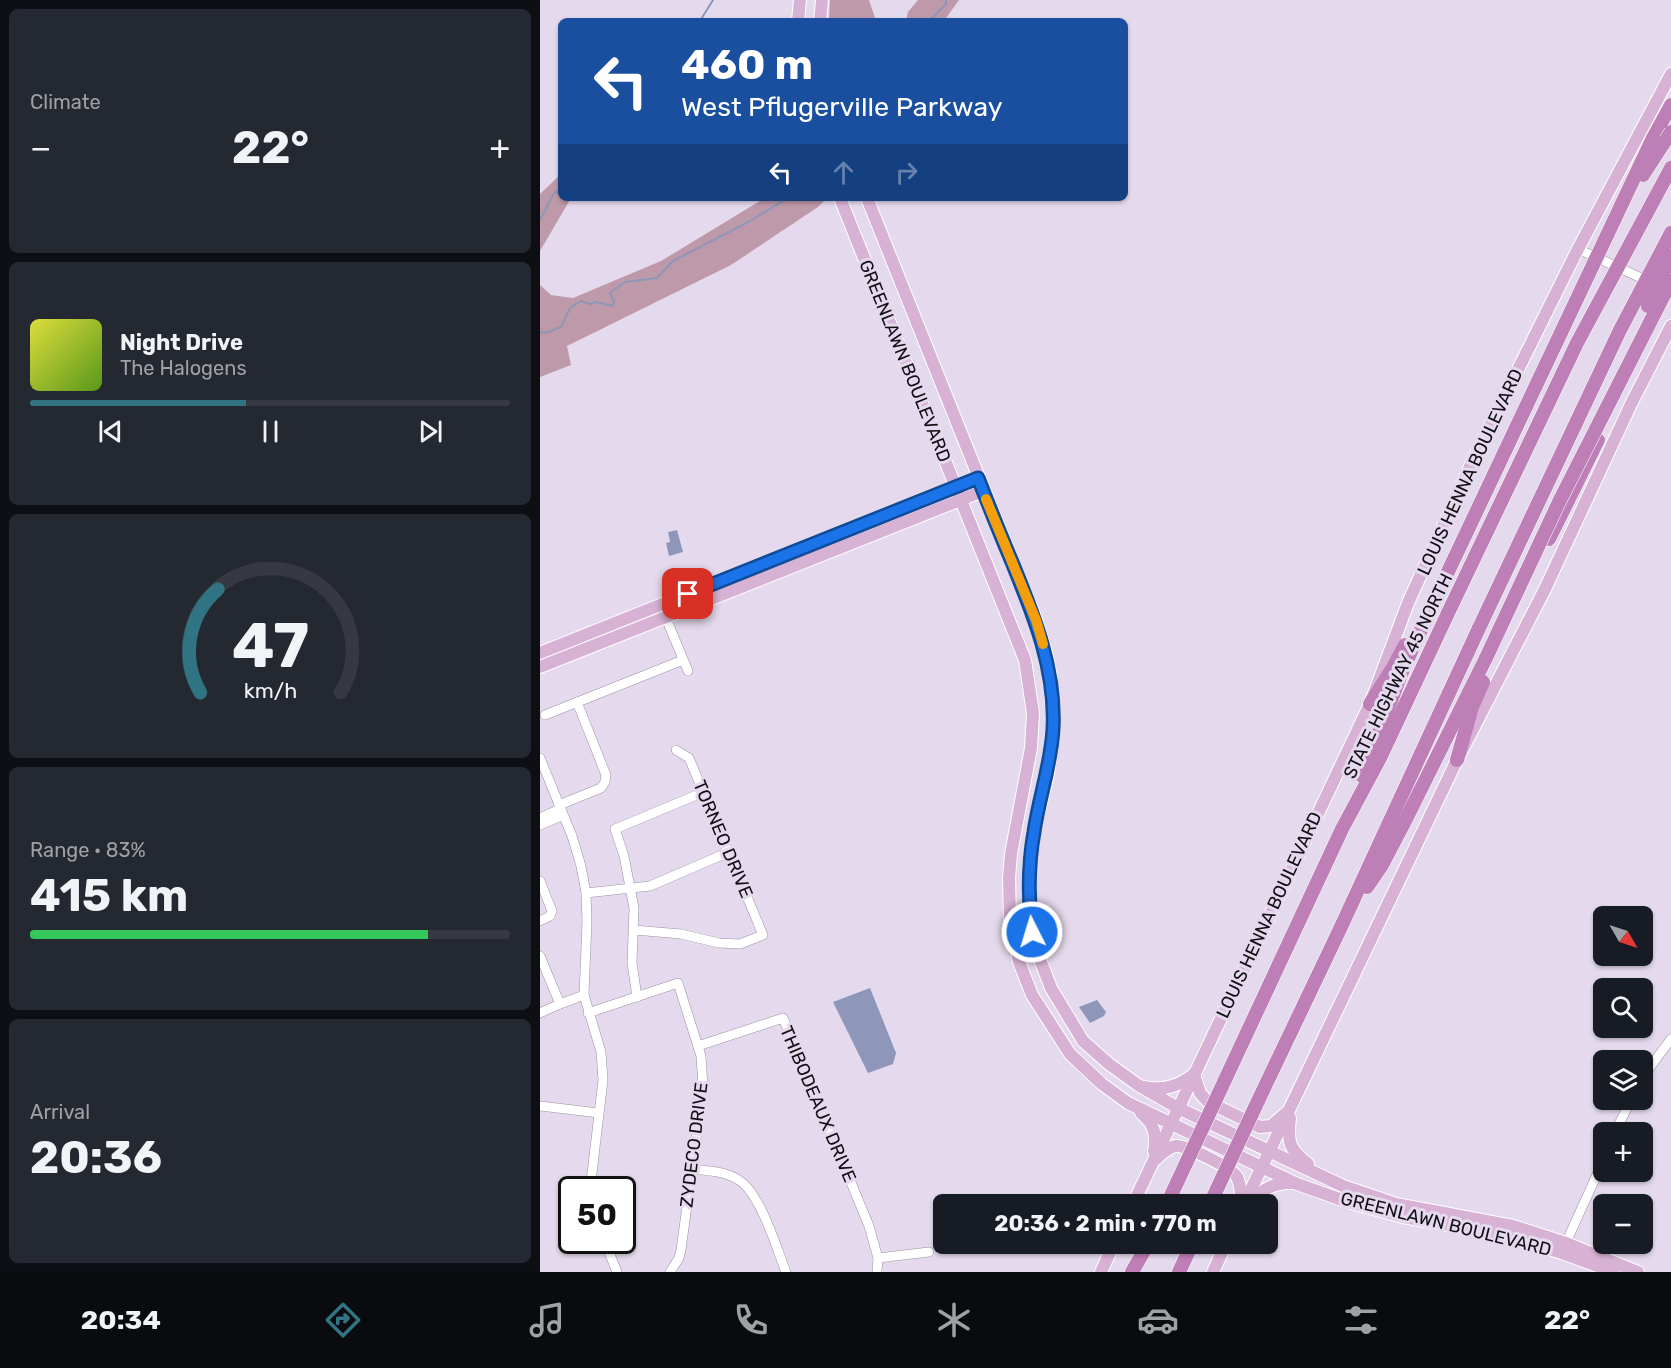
<!DOCTYPE html>
<html lang="en">
<head>
<meta charset="utf-8">
<style>
  :root { --surface:#171b24; --page:#242831; --text:#f1f3f6; --muted:#9ea1a6; --line:#363941; --accent:#307484 }
  body { margin:0; font-family:Rubik,sans-serif; background:var(--page); color:var(--text); height:100vh; display:flex; flex-direction:column; font-size:22px; white-space:nowrap }
  * { box-sizing:border-box; margin:0 }
  p { font-size:20px; color:var(--muted) }
  .icon { flex:none; width:33px; height:33px; fill:none; stroke:currentColor; stroke-width:2; stroke-linecap:round; stroke-linejoin:round }
  .map { position:relative; flex:1; overflow:hidden }
  .panel { display:flex; flex-direction:column; gap:9px; padding:9px; background:#0d0f14; width:540px }
  .panel>* { flex:none }
  .top-card { position:absolute; left:18px; top:18px; width:570px; height:183px; border-radius:9px; box-shadow:0 2px 4px #0004; background:#1a4fa0; color:#fff; overflow:hidden }
  .needle { width:39px; rotate:129deg }
  .tools { position:absolute; left:1053px; top:906px; display:grid; gap:12px }
  .tools a { display:grid; place-items:center; width:60px; height:60px; border-radius:9px; background:var(--surface); box-shadow:0 2px 4px #0004; font-size:30px }
  .speed { position:absolute; left:18px; top:1176px; display:flex; gap:12px; font-size:30px; font-weight:700; text-align:center }
  .speed>* { display:grid; place-content:center; width:78px; height:78px; border-radius:50%; background:var(--surface); box-shadow:0 2px 4px #0004; line-height:1 }
  .speed .limit { border:3px solid #111; border-radius:9px; background:#fff; color:#111 }
  .pin { position:absolute; display:grid; place-items:center; width:51px; height:51px; color:#fff; margin:-26px; border-radius:12px; box-shadow:0 3px 9px #0006 }
  .me { position:absolute; width:66px; margin:-33px; rotate:355deg; stroke-linejoin:round; filter:drop-shadow(0 0 4px #0008) }
  .turn { display:flex; align-items:center; gap:21px; height:126px; padding:0 24px; font-size:27px }
  .turn .icon { width:78px; height:78px; stroke-width:2.5 }
  .turn b { display:block; font-size:42px; line-height:51px }
  .lanes { display:flex; align-items:center; height:57px; padding:0 24px; background:#0003; justify-content:center; gap:30px; direction:ltr }
  .lanes .off { opacity:.35 }
  .big { font-size:45px; font-weight:700; line-height:1.1 }
  .panel .tile { flex:1; display:flex; flex-direction:column; justify-content:center; gap:9px; min-width:0; padding:0 21px; border-radius:9px; background:var(--page) }
  .panel .dial { align-items:center; gap:0 }
  .dial svg { height:156px; overflow:visible; fill:none; stroke:var(--line); stroke-width:7; stroke-linecap:round; text-anchor:middle }
  .dial text { fill:var(--text); stroke:none }
  .song { display:flex; align-items:center; gap:18px }
  .cover { width:72px; height:72px; border-radius:9px; background:linear-gradient(135deg,hsl(60 70% 55%),hsl(90 70% 35%)) }
  .played { height:6px; border-radius:3px; background:linear-gradient(90deg,var(--accent) 45%,var(--line) 45%) }
  .keys { display:flex; justify-content:space-around; direction:ltr }
  .heat { display:flex; justify-content:space-between; align-items:center; font-size:33px; direction:ltr }
  .charge { height:9px; border-radius:4px; background:linear-gradient(90deg,#34c759 83%,var(--line) 0) }
  .trip { position:absolute; left:393px; top:1194px; width:345px; height:60px; border-radius:9px; background:var(--surface); box-shadow:0 2px 4px #0004; font-weight:700; line-height:60px; text-align:center }
  .dock { display:flex; height:96px; justify-content:space-around; align-items:center; background:#090b0e; color:var(--muted) }
  .dock .icon { width:42px; height:42px }
  .dock .on { color:var(--accent) }
  .dock b { font-size:27px; color:var(--text) }
  main { display:flex; flex:1; min-height:0 }
  .map>svg:first-child { display:block }
</style>
</head>
<body>
<main>
<section class="panel">
<div class="tile"><p>Climate</p>
<div class="heat"><a>−</a><b class="big">22°</b><a>+</a></div>
</div>
<div class="tile">
<div class="song"><i class="cover"></i><div><b>Night Drive</b><p>The Halogens</p></div></div>
<div class="played"></div>
<div class="keys"><svg class="icon" aria-label="previous" viewBox="0 0 24 24"><path d="M18 5L8 12l10 7zM5 5v14"/></svg><svg class="icon" aria-label="pause" viewBox="0 0 24 24"><path d="M8 5v14M16 5v14"/></svg><svg class="icon" aria-label="next" viewBox="0 0 24 24"><path d="M6 5l10 7-10 7zM19 5v14"/></svg></div>
</div>
<div class="tile dial"><svg viewBox="0 0 100 80">
<path d="M14 69A42 42 0 1 1 86 69"/>
<path d="M14 69A42 42 0 0 1 23 16" stroke="#307484"/>
<text x="50" y="56" font-size="32" font-weight="700">47</text>
<text x="50" y="72" font-size="11">km/h</text>
</svg></div>
<div class="tile"><p>Range · 83%</p><b class="big">415 km</b><div class="charge"></div></div>
<div class="tile"><p>Arrival</p><b class="big">20:36</b></div>
</section>
<div class="map">
<svg width="1131" height="1272" viewBox="0 0 1131 1272">
  <rect width="100%" height="100%" fill="#e5daed"/>
  <g fill="#be99a9">
    <path d="M290 0H329L336 21H289Z"/>
    <path d="M378 0H419L404 21H366L368 12Z"/>
    <path d="M21 174V198H31L0 251V194Z"/>
    <path d="M225 198H287L278 207 191 265 27 346 31 365 0 377V285L11 295 33 298 121 261Z"/>
  </g>
  <g fill="#8e97b9">
    <path d="M137 530 143 552 129 556 126 543 130 542 128 532Z"/>
    <path d="M330 988 356 1053 353 1064 328 1073 293 1002Z"/>
    <path d="M557 1000 566 1012 564 1016 550 1023 539 1007Z"/>
  </g>
  <g fill="none" stroke-linecap="round" stroke-linejoin="round">
    <g stroke="#8e97b9" stroke-width="2">
      <path d="M160 21 173 0"/>
      <path d="M389 21 406 4V0"/>
      <path d="M0 220 14 193 21 190"/>
      <path d="M0 332 5 333 21 327 30 308 41 301 50 304 56 302 73 306 74 301 70 293 85 282 117 278 133 261 210 221 248 198"/>
    </g>
    <defs>
      <g id="minor">
        <path d="M1038 249 1110 282"/>
        <path d="M126 618 148 671"/>
        <path d="M5 715 143 660"/>
        <path d="M0 758 32 836 41 866 46 893 47 922 44 995 61 1052 63 1080 50 1190"/>
        <path d="M19 805 61 788 65 782 66 775 37 702"/>
        <path d="M0 818 20 809"/>
        <path d="M0 825 23 815"/>
        <path d="M0 881 12 911 10 916 0 921"/>
        <path d="M46 893 110 886 189 852"/>
        <path d="M94 930 141 934 179 943 200 944 223 935 149 758 136 750"/>
        <path d="M0 956 20 1004 0 1013"/>
        <path d="M97 997 92 963 94 908 84 856 75 829 164 792"/>
        <path d="M20 1004 44 995"/>
        <path d="M48 1013 138 983 161 1056 163 1087 141 1250 139 1258 130 1272"/>
        <path d="M158 1046 243 1018 329 1226 338 1258 337 1272"/>
        <path d="M1102 1078 1131 1039"/>
        <path d="M0 1106 59 1113"/>
        <path d="M1075 1132 1091 1100"/>
        <path d="M152 1169C167 1171 184 1171 197 1179 220 1191 236 1247 246 1272"/>
        <path d="M64 1240 77 1272"/>
        <path d="M1024 1247 1064 1159"/>
        <path d="M338 1258 389 1252"/>
      </g>
      <g id="major">
        <path d="M258 21 260 0"/>
        <path d="M280 21 282 0"/>
        <path d="M300 198 485 660 493 713 491 748 471 854 469 878 470 920 479 962 492 995 530 1054 562 1084 588 1103 757 1184 808 1202 863 1217 954 1233 1022 1253 1074 1272"/>
        <path d="M327 198 496 620 506 653 510 673 513 727 508 774 494 830 489 867 490 919 501 962 511 988 543 1041 569 1064 598 1085 638 1108 803 1186 856 1204 973 1226 1026 1243 1098 1272"/>
        <path d="M0 653 438 478"/>
        <path d="M0 667 443 491"/>
        <path d="M654 1074 660 1093 668 1102 720 1127 731 1126 746 1113"/>
        <path d="M605 1087C624 1091 638 1086 653 1075"/>
        <path d="M601 1113C614 1124 617 1134 614 1151"/>
        <path d="M750 1118C747 1142 749 1149 768 1164"/>
        <path d="M616 1159C621 1154 628 1147 636 1146 646 1145 692 1168 697 1177 701 1185 701 1196 702 1204"/>
        <path d="M593 1204 830 704 868 603 933 460 1038 249 1131 74"/>
        <path d="M704 1204 917 760 1005 589 1092 402 1131 326"/>
        <path d="M707 1204C721 1191 733 1182 752 1183"/>
        <path d="M561 1272 574 1244"/>
        <path d="M673 1272 686 1244"/>
      </g>
      <g id="highway">
        <path d="M1113 138 1131 105"/>
        <path d="M1009 539 1058 440"/>
        <path d="M830 704 854 666 865 645"/>
        <path d="M917 760 932 707 943 682"/>
        <path d="M822 776 864 667 897 595"/>
        <path d="M827 887 842 865 866 819 946 658"/>
        <path d="M684 1082 802 829 840 758 908 613"/>
        <path d="M718 1101 800 929 939 628"/>
        <path d="M592 1272 608 1244"/>
        <path d="M639 1272 652 1244"/>
      </g>
    </defs>
    <use href="#minor" stroke="#9b90a2" stroke-width="10"/>
    <use href="#major" stroke="#fff" stroke-width="14"/>
    <use href="#highway" stroke="#fff" stroke-width="15"/>
    <use href="#minor" stroke="#fff" stroke-width="9"/>
    <use href="#major" stroke="#d8b2d4" stroke-width="12"/>
    <use href="#highway" stroke="#be7fb7" stroke-width="14"/>
    <defs>
      <g id="highway-bridge">
        <path d="M1103 175 1131 132"/>
        <path d="M1108 306 1131 256"/>
        <path d="M897 595 1113 138"/>
        <path d="M908 613 1037 343 1131 168"/>
        <path d="M939 628 1080 330 1131 233"/>
        <path d="M946 658 1019 502 1131 281"/>
        <path d="M627 1204 684 1082"/>
        <path d="M670 1204 718 1101"/>
      </g>
    </defs>
    <use href="#highway-bridge" stroke="#fff" stroke-width="15" stroke-linecap="butt"/>
    <use href="#highway-bridge" stroke="#be7fb7" stroke-width="14"/>
  </g>
  <g fill="none" stroke-linecap="round" stroke-linejoin="round">
    <defs>
      <path id="route" d="M148 594 438 478C449 506 460 534 472 562 494 616 516 669 513 729 511 765 499 797 494 832 488 865 488 898 492 932"/>
    </defs>
    <use href="#route" stroke="#114b97" stroke-width="15"/>
    <use href="#route" stroke="#1a73e8" stroke-width="10"/>
    <path stroke="#f59e0b" stroke-width="10" d="M446 499 496 620 503 644"/>
  </g>
  <g text-anchor="middle" stroke-width="6" stroke-linejoin="round" paint-order="stroke">
    <g font-size="18" fill="#110e14" stroke="#e5daed">
      <text transform="translate(365 361) rotate(68)" y="6">GREENLAWN BOULEVARD</text>
      <text transform="translate(930 472) rotate(-65)" y="6">LOUIS HENNA BOULEVARD</text>
      <text transform="translate(858 676) rotate(-64)" y="6">STATE HIGHWAY 45 NORTH</text>
      <text transform="translate(183 839) rotate(67)" y="6">TORNEO DRIVE</text>
      <text transform="translate(729 915) rotate(-65)" y="6">LOUIS HENNA BOULEVARD</text>
      <text transform="translate(278 1104) rotate(67)" y="6">THIBODEAUX DRIVE</text>
      <text transform="translate(154 1145) rotate(-83)" y="6">ZYDECO DRIVE</text>
      <text transform="translate(906 1224) rotate(14)" y="6">GREENLAWN BOULEVARD</text>
    </g>
  </g>
</svg>
<div class="tools">
<a><svg class="needle" viewBox="-14 -14 28 28"><path d="M0-13l5 13h-10z" fill="#e53935"/><path d="M0 13l5-13h-10z" fill="#9ea1a6"/></svg></a>
<a><svg class="icon" aria-label="search" viewBox="0 0 24 24"><circle cx="10" cy="10" r="6"/><path d="M15 15l6 6"/></svg></a>
<a><svg class="icon" aria-label="layers" viewBox="0 0 24 24"><path d="M12 4l9 5-9 5-9-5zM3 14l9 5 9-5"/></svg></a>
<a>+</a>
<a>−</a>
</div>
<div class="speed"><div class="limit">50</div></div>
<div class="pin" style="left:148px;top:594px;background:#d93025"><svg class="icon" aria-label="arrive" viewBox="0 0 24 24"><path d="M6 21V4h12l-3 4 3 4H6"/></svg></div>
<svg class="me" style="left:492px;top:932px" viewBox="-20 -20 40 40"><circle r="17" fill="#1a73e8" stroke="#fff" stroke-width="3"/><path d="M0-11L8 9 0 5-8 9z" fill="#fff"/></svg>
<div class="trip">20:36 · 2 min · 770 m</div>
<div class="top-card">
<div class="turn"><svg class="icon" aria-label="left" viewBox="0 0 24 24"><path d="M17 20v-9H6M10 6l-5 5 5 5"/></svg><div><b>460 m</b>West Pflugerville Parkway</div></div>
<div class="lanes"><svg class="icon" aria-label="left" viewBox="0 0 24 24"><path d="M17 20v-9H6M10 6l-5 5 5 5"/></svg><svg class="icon off" aria-label="ahead" viewBox="0 0 24 24"><path d="M12 20V5M6 11l6-6 6 6"/></svg><svg class="icon off" aria-label="right" viewBox="0 0 24 24"><path d="M7 20v-9h11M14 6l5 5-5 5"/></svg></div>
</div>
</div>
</main>
<nav class="dock">
<b>20:34</b>
<svg class="icon on" aria-label="directions" viewBox="0 0 24 24"><path d="M12 3l9 9-9 9-9-9zM9 14v-3h6M13 9l2 2-2 2"/></svg>
<svg class="icon" aria-label="music" viewBox="0 0 24 24"><path d="M9 18V5l10-2v13"/><circle cx="6" cy="18" r="3"/><circle cx="16" cy="16" r="3"/></svg>
<svg class="icon" aria-label="phone" viewBox="0 0 24 24"><path d="M5 4h4l2 5-3 2q2 4 5 5l2-3 5 2v4C11 20 4 13 5 4z"/></svg>
<svg class="icon" aria-label="climate" viewBox="0 0 24 24"><path d="M12 3v18M4 7l16 10M4 17L20 7"/></svg>
<svg class="icon" aria-label="car" viewBox="0 0 24 24"><path d="M5 17H2v-5l4-1 3-4h7l3 4 3 1v5h-3M9 17h6M6 11h13"/><circle cx="7" cy="17" r="2"/><circle cx="17" cy="17" r="2"/></svg>
<svg class="icon" aria-label="filters" viewBox="0 0 24 24"><path d="M4 7h16M4 17h16"/><circle cx="9" cy="7" r="2"/><circle cx="15" cy="17" r="2"/></svg>
<b>22°</b>
</nav>
</body>
</html>
